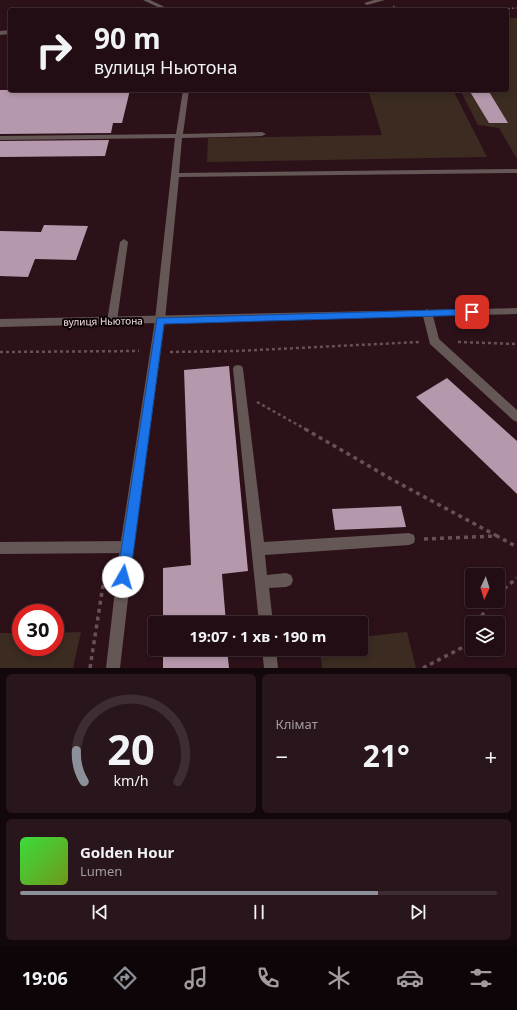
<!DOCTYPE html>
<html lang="uk">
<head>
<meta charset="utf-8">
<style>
  :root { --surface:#210d13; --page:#29161c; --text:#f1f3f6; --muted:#a29ca0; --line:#3e2d33; --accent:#8c9099 }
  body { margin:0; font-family:"Noto Sans",sans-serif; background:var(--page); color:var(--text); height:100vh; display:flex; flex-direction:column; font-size:15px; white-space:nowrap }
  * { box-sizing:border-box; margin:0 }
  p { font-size:13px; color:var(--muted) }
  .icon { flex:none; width:22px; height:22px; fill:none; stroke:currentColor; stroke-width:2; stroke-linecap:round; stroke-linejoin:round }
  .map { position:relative; height:668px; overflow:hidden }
  .drawer { display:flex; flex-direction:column; gap:6px; padding:6px; background:#12070a; flex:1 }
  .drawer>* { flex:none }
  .guide { position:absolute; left:8px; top:8px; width:501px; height:84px; border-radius:4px; box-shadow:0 2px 6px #0003,0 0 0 1px var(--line); background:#210d13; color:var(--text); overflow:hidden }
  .needle { width:26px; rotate:184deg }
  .controls { position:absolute; left:465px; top:568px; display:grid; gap:8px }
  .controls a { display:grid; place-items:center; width:40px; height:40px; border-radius:4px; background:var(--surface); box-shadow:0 2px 6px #0003,0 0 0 1px var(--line); font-size:20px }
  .speed { position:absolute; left:12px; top:604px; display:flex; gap:8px; font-size:20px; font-weight:700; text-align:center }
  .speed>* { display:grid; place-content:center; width:52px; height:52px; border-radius:50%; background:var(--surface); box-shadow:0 2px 6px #0003,0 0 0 1px var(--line); line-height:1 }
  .speed .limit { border:6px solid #d22; background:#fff; color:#111 }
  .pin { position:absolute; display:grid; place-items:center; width:34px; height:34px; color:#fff; margin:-17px; border-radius:8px; box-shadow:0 2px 6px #0006 }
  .me { position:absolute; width:44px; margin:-22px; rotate:7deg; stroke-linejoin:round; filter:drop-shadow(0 0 3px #0008) }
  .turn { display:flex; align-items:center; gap:14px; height:84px; padding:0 20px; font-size:18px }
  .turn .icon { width:52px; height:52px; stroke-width:2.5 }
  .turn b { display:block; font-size:28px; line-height:34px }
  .big { font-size:30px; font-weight:700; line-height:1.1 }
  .drawer .tile { flex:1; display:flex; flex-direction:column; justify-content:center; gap:6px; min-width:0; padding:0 14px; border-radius:6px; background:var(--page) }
  .drawer .dial { align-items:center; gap:0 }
  .dial svg { height:104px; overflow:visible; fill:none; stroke:var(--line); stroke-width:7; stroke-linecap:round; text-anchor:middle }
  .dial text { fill:var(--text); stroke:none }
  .song { display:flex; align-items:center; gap:12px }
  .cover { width:48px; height:48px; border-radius:6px; background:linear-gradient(135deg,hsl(120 70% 55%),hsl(80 70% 35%)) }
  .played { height:4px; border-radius:2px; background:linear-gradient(90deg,var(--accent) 75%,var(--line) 75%) }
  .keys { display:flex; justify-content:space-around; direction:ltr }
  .heat { display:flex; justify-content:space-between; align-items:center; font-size:22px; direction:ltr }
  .drawer .tiles { flex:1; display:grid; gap:6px; grid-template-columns:1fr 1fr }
  .tile:last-child { grid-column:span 2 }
  .trip { position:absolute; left:148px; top:616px; width:220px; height:40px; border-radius:4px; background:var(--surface); box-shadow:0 2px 6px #0003,0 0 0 1px var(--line); font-weight:700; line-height:40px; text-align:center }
  .tab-bar { display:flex; height:64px; justify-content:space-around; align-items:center; background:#0d0508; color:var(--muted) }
  .tab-bar .icon { width:28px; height:28px }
  .tab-bar .on { color:var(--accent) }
  .tab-bar b { font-size:18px; color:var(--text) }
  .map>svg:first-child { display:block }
</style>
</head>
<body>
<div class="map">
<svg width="517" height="668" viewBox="0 0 517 668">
  <rect width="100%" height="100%" fill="#2c1119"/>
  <g fill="#3b2b21">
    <path d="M507 18H517V159L499 128 478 125 460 90H507Z"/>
    <path d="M368 90H453L487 157 207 162 208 138 382 135Z"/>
    <path d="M81 632 73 668H0V633H21V647H55V633Z"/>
    <path d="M407 632 416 668H322L320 649H361V637Z"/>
  </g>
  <g fill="#b698ac">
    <path d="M0 90H130L122 123H113L111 133 0 134Z"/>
    <path d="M469 90H488L508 123H489Z"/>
    <path d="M109 140 105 156 0 157V141Z"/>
    <path d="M44 225 88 226 76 260 35 259 28 277 0 276V231L41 232Z"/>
    <path d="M229 366 248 571 222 574 226 623H163V568L191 565 184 370Z"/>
    <path d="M447 378 517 441V494L416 397Z"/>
    <path d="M401 506 406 527 335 530 332 509Z"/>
    <path d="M163 649H227L229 668H163Z"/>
  </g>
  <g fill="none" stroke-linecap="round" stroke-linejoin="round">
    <g stroke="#695057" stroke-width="1.5" stroke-dasharray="2 2" stroke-linecap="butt">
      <path d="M393 6 404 10"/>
      <path d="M488 10 517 8"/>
    </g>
    <g stroke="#695057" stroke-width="2.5" stroke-dasharray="3 3" stroke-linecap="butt">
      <path d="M458 342 517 344"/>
      <path d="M0 352 139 351"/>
      <path d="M170 352 237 351 419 342"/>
      <path d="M257 402 307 430"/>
    </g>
    <g stroke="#695057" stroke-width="3.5" stroke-dasharray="4 4" stroke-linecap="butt">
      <path d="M305 429 393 480 497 536"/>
      <path d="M424 539 497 536 517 547"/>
      <path d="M498 594 517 578"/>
      <path d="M478 623 490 601"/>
      <path d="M90 668 104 579"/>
      <path d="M423 668 469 644 472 637"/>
    </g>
    <g fill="#655755" fill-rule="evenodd">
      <path d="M183 90H189L183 134 262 132 266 134 262 136 182 138 179 173 517 169V173L179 177 165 320 160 324 155 320 175 138 0 140V136L176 134Z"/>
      <path d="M124 239 128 242 117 321 112 325 107 321 120 242Z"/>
      <path d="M427 309 432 312 439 339 517 410V422L513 420 430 344 422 312Z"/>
      <path d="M238 365 242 366 243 369 264 542 409 533 414 535 415 539 414 543 409 545 265 555 267 575 286 573 291 575 293 580 291 585 286 587 269 588 273 623H259L233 369 234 366Z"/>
      <path d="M127 541 132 542 134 547 132 552 127 553 0 554V542Z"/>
      <path d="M262 649H276L278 668H264Z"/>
    </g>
    <g fill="#655755" fill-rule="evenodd">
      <path d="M143 0H150L171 10H164Z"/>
      <path d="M374 0H385L367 5 364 3Z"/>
      <path d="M10 30V34L0 35V31Z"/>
      <path d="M160 316 165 320 134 547 120 668H106L120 547 155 320Z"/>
    </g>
    <path fill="#655755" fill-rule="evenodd" d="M517 308V314L0 327V319Z"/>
  </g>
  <path fill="#1a73e8" stroke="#114b97" d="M472 309 476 312 472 315 164 324 130 577 128 582 123 583 119 582 117 577 157 318Z"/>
  <g text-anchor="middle" stroke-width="4" stroke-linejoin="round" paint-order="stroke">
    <g font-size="10" fill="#f1dde1" stroke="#0c0305">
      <text transform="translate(103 321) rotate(-1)" y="4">вулиця Ньютона</text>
    </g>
  </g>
</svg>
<div class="controls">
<a><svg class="needle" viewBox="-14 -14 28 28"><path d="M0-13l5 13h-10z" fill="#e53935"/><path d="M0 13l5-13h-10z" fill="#a29ca0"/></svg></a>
<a><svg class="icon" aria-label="layers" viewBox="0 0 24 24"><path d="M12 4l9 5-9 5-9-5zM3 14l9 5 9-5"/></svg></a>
</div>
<div class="speed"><div class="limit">30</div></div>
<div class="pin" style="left:472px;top:312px;background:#d93025"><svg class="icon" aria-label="arrive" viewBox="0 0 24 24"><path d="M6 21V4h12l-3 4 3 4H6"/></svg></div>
<svg class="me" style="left:123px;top:577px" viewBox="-20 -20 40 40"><circle r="19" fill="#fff"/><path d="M0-13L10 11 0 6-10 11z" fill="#1a73e8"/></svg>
<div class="trip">19:07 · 1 хв · 190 m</div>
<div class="guide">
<div class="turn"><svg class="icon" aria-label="right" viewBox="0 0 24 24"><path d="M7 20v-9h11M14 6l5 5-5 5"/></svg><div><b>90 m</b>вулиця Ньютона</div></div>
</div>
</div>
<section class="drawer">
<div class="tiles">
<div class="tile dial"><svg viewBox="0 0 100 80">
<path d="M14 69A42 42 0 1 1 86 69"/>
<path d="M14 69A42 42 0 0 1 8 45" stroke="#8c9099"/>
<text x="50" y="56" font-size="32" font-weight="700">20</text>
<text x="50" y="72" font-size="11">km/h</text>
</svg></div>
<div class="tile"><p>Клімат</p>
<div class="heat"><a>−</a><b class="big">21°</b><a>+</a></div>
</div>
<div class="tile">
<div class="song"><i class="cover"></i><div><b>Golden Hour</b><p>Lumen</p></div></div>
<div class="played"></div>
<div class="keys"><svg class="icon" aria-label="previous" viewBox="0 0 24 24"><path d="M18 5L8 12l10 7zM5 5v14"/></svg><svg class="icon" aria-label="pause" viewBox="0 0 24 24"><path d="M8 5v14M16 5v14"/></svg><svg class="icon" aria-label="next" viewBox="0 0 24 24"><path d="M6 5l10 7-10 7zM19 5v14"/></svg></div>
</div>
</div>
</section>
<nav class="tab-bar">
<b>19:06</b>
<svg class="icon on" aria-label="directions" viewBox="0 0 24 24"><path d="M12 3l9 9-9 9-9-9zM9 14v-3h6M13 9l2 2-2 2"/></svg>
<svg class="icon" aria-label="music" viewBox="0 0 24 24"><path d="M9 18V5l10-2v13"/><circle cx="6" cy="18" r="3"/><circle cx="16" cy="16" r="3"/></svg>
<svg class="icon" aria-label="phone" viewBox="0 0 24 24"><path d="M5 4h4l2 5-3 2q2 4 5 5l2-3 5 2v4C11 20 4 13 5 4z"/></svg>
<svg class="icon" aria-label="climate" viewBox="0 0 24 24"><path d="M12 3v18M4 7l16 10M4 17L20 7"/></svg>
<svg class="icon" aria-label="car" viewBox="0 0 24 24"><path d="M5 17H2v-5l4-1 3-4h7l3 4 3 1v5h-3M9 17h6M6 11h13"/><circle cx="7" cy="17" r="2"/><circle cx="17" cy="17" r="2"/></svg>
<svg class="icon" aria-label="filters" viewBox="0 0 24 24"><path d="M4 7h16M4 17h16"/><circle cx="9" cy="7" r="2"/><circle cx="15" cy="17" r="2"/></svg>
</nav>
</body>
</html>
